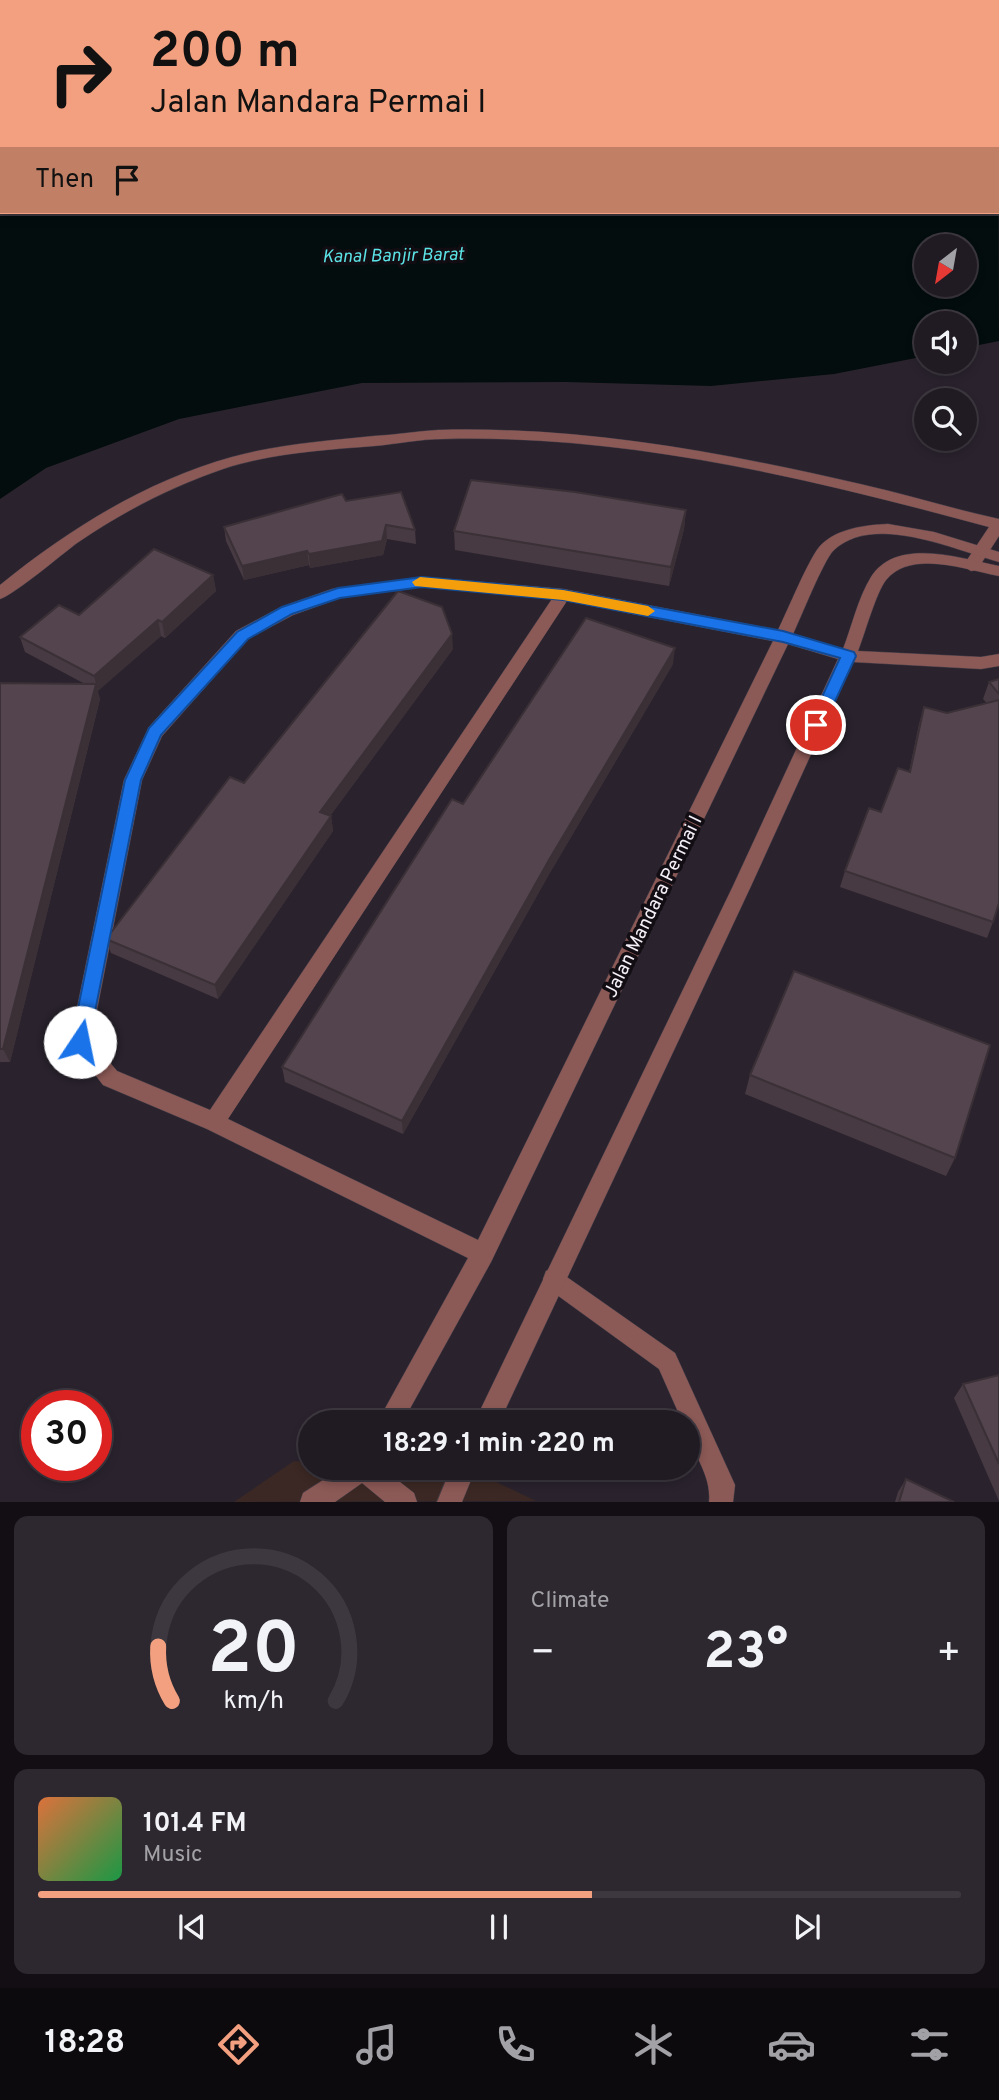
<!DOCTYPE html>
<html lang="en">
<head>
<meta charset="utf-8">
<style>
  :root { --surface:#201a22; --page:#2d272f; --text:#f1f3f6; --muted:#a2a1a5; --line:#3d3840; --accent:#f2a07f }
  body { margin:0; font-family:Overpass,sans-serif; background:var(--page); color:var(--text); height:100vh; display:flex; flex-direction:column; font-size:26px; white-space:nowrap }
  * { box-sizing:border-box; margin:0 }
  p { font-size:23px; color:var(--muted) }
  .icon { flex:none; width:38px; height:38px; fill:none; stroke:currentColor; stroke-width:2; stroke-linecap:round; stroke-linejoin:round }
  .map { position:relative; height:1502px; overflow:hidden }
  .sheet { display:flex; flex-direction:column; gap:14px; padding:14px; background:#120e13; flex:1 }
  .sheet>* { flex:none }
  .hud { position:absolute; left:0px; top:0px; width:999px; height:214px; box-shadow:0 4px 10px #0003,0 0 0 2px var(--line); background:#f2a07f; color:#111; overflow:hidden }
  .needle { width:46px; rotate:211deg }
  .tools { position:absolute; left:914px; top:234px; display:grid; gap:14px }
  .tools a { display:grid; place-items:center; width:63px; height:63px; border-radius:50%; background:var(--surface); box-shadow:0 4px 10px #0003,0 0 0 2px var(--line); font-size:35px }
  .speed { position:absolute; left:21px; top:1390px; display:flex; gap:14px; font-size:35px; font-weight:700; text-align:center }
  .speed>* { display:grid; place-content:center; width:91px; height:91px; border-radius:50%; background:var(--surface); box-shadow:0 4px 10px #0003,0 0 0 2px var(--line); line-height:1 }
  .speed .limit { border:10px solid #d22; background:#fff; color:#111 }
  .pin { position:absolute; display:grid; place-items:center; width:60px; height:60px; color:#fff; margin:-30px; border:4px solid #fff; border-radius:50%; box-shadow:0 2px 7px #0007 }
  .me { position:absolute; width:77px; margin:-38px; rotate:11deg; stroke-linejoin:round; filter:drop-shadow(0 0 5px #0008) }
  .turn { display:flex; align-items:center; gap:24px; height:147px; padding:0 35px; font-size:32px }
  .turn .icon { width:91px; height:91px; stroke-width:2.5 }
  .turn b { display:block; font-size:49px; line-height:60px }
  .then { display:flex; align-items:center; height:66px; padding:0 35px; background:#0003; gap:14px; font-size:26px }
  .big { font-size:52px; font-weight:700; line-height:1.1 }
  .sheet .tile { flex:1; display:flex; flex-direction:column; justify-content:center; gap:10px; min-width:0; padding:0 24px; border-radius:14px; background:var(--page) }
  .sheet .dial { align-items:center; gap:0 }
  .dial svg { height:182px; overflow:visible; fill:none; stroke:var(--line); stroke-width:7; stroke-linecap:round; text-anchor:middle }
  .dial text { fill:var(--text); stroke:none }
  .song { display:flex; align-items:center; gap:21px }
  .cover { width:84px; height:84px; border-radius:10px; background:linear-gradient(135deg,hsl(20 70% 55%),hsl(140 70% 35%)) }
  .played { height:7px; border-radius:4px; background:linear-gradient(90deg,var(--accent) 60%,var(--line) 60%) }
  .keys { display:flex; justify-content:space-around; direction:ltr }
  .heat { display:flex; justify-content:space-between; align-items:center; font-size:38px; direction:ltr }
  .sheet .tiles { flex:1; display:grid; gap:14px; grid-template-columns:1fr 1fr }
  .tile:last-child { grid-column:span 2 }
  .trip { position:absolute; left:298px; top:1410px; width:402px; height:70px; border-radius:35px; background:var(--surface); box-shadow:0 4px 10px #0003,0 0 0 2px var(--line); font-weight:700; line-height:70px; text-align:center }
  .menu { display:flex; height:112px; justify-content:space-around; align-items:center; background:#0d0a0e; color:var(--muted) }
  .menu .icon { width:49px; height:49px }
  .menu .on { color:var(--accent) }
  .menu b { font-size:32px; color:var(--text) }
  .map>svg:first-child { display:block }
</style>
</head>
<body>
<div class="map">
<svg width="999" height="1502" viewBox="0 0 999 1502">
  <rect width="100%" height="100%" fill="#2a232e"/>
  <path fill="#3b2824" d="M294 1461 310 1462V1468H393L480 1474 536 1501 234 1502Z"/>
  <path fill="#030d0d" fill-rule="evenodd" d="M998 65 999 341 964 348V324H926V356L834 374 711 386 566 382 362 383 179 419 46 468 0 499V189L2 212H998ZM926 247H964V285H926Z"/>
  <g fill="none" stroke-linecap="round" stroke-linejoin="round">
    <path fill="#030d0d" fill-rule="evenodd" d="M930 0H974V2H931Z"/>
    <defs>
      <g id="service">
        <path d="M270 0H283L284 2H271Z"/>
        <path d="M331 0H344L330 2Z"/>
        <path d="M438 430C580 426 722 452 860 484 906 494 952 509 999 519V536L977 570 971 571 963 566 989 527C812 479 628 434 443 439 420 439 397 444 374 446 323 450 272 453 223 469 171 487 122 512 77 543 61 555 15 594 0 599V585C69 529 146 481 232 457 279 444 326 441 374 436 396 435 417 431 438 430Z"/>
        <path d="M554 1268 675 1353 735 1485 733 1502H709C712 1471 688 1452 688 1423H683L659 1369 546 1287 543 1279 546 1271Z"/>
      </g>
      <g id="minor">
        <path d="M764 0H777L778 2H765Z"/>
        <path d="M888 524 934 532 999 552V562C954 550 873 512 833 551 823 562 801 617 793 634L843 649C852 626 858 598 871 577 897 536 962 559 999 566V576C967 570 911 549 886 580 876 593 865 633 858 651L981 657 999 654V666L981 669 853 662 751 886 499 1423H474L733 886 838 659 788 644 491 1262 402 1423H377L468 1258 207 1129 103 1085 70 1042 124 780 149 727 236 631 281 607 332 589 422 577 563 589 778 630C787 612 809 558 820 546 837 528 866 525 888 524ZM422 587 552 599 210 1110 117 1071 91 1040 142 780 162 736 248 639 293 615 340 598ZM567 601 773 641 478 1240 228 1119Z"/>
        <path d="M342 1468H382L414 1493 417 1502H385L362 1483 335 1502H300L303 1493Z"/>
        <path d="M451 1468H476L462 1502H437Z"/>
      </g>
      <g id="tertiary">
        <path d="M259 0H272L258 2Z"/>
        <path d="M0 106H2L0 113Z"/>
      </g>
      <g id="motorway">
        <path d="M857 0H872L873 2H858Z"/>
        <path d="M906 0H922L923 2H907Z"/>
        <path d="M969 0H986L987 2H970Z"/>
        <rect x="998" y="3" width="1" height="8"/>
        <rect x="998" y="26" width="1" height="8"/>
        <path d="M998 44H999V53L998 52Z"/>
      </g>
    </defs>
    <use href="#service" stroke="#46404a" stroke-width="1"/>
    <use href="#minor" stroke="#46404a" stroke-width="1"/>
    <use href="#tertiary" stroke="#46404a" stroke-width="1"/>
    <use href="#motorway" stroke="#46404a" stroke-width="2"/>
    <use href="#service" fill="#8b5956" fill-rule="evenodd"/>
    <use href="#minor" fill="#8b5956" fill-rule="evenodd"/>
    <use href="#tertiary" fill="#8b5956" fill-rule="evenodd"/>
    <use href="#motorway" fill="#fab0aa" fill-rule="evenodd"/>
  </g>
  <g fill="#473a42">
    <path d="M346 501 415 530 416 544 387 539 383 555 310 568 309 565 244 580 226 541 224 527Z"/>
    <path d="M686 510 684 529 669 586 455 550 454 531Z"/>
    <path d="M213 575 216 591 165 638 161 636 97 691 100 699 10 1062H0V683L85 684 25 652 20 637 79 615Z"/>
    <path d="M453 649 330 816H331L333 831 218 999 111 953 106 939 244 783Z"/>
    <path d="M673 664 548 876 403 1134 285 1082 282 1067 463 804Z"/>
    <path d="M999 679V903L993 922 987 938 840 887 845 871 881 812 909 772 919 724 924 707 947 713 987 703 983 699 989 682Z"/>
    <path d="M750 1075 955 1158 946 1176 745 1094Z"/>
    <path d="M999 1375V1501L954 1398 963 1384Z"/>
    <path d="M906 1479 954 1502H895L898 1492Z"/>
  </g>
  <g fill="#3a3036">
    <path d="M140 0H166V2H136Z"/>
    <path d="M170 0H181L177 2H170Z"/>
    <path d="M609 0H651L648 2H605Z"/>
    <path d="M2 58V72L0 73V59Z"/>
    <path d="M686 510 684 529 669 586 671 567Z"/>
    <path d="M386 525 387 539 383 555 310 568 309 554Z"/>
    <path d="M307 551 309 565 244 580 242 566Z"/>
    <path d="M213 575 216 591 165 638 162 622Z"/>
    <path d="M158 620 161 636 98 691 94 676Z"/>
    <path d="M452 634 453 649 322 827 320 812Z"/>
    <path d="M675 648 673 664 548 876 403 1134 402 1121 549 860Z"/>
    <path d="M96 684 100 699 10 1062 3 1049Z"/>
    <path d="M331 816 333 831 218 999 215 985Z"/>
  </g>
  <g fill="#53444d" stroke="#3a3036" stroke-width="2">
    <path d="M0 0H140L136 2H2V58L0 59Z"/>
    <path d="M348 0H609L605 2H345Z"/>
    <path d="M471 480 575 492 686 510 671 567 454 531Z"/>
    <path d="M401 492 415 530 386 525 382 541 309 554 307 551 242 566 224 527 342 494 346 501Z"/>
    <path d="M154 549 213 575 162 622 158 620 94 676 20 637 59 605 79 615Z"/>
    <path d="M398 591 442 607 452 634 320 812 331 816 215 985 106 939 230 777 244 783Z"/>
    <path d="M586 618 675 648 549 860 402 1121 282 1067 452 799 463 804Z"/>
    <path d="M999 679V694L989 682Z"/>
    <path d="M0 683 96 684 3 1049H0Z"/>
    <path d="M999 700V903L993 922 845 871 869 808 881 812 898 768 910 772 924 707 947 713Z"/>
    <path d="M794 971 990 1045 955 1158 750 1075Z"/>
    <path d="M999 1375V1464L963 1384Z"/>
    <path d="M906 1479 954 1502H899Z"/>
  </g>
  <path fill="#1a73e8" stroke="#114b97" stroke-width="2" d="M422 577 563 590 783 631 854 652 856 656 824 725 816 731 809 725 840 658 783 642 563 600 422 587 340 598 292 614 248 639 161 735 141 780 89 1042 86 1048 80 1050 73 1048 71 1042 125 780 149 728 237 632 282 607 338 588Z"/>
  <path fill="#f59e0b" d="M420 577 563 590 648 606 655 611 648 616 563 600 415 586 412 582Z"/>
  <g text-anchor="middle" stroke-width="7" stroke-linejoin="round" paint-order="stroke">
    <g font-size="18" font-style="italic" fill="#5ce3e6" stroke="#110d13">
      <text transform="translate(393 255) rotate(-1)" y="6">Kanal Banjir Barat</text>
    </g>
    <g font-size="19" fill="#f4eff7" stroke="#110d13">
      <text transform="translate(652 906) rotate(-64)" y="7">Jalan Mandara Permai I</text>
    </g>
  </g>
</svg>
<div class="tools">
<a><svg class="needle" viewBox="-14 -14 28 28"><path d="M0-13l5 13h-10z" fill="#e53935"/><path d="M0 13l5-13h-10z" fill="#a2a1a5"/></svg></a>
<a><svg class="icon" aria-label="sound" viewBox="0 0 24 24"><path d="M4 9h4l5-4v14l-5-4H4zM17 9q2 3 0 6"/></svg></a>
<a><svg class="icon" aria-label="search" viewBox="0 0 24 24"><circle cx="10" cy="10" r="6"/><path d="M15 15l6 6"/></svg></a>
</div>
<div class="speed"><div class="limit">30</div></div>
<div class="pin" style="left:816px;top:725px;background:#d93025"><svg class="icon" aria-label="arrive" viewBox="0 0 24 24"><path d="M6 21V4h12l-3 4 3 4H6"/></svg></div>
<svg class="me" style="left:80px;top:1042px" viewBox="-20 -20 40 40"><circle r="19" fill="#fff"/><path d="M0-13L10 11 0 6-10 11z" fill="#1a73e8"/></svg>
<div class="trip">18:29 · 1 min · 220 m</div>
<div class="hud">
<div class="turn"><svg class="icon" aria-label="right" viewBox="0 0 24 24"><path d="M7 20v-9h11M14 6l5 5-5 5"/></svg><div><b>200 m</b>Jalan Mandara Permai I</div></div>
<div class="then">Then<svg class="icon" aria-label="arrive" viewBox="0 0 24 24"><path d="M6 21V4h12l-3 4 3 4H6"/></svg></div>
</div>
</div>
<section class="sheet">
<div class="tiles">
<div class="tile dial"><svg viewBox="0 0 100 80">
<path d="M14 69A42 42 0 1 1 86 69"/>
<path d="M14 69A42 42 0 0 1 8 45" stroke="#f2a07f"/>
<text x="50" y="56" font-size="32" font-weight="700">20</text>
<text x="50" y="72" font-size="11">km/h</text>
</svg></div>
<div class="tile"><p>Climate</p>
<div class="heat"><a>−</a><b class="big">23°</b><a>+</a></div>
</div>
<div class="tile">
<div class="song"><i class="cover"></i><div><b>101.4 FM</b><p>Music</p></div></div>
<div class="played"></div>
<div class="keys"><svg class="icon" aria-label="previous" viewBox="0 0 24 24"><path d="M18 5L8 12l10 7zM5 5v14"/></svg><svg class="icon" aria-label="pause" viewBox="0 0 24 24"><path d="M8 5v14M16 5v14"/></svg><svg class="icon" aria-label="next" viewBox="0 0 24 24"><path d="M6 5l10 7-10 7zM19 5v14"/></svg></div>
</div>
</div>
</section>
<nav class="menu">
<b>18:28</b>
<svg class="icon on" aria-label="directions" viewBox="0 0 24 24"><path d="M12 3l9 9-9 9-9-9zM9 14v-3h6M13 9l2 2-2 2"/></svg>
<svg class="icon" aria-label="music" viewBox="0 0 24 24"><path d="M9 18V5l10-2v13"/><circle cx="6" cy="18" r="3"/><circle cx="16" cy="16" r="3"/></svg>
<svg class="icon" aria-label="phone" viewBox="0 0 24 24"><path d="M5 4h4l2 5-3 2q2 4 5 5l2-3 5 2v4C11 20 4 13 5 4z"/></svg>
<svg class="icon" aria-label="climate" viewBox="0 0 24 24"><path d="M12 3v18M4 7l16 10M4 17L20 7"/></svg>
<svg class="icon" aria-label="car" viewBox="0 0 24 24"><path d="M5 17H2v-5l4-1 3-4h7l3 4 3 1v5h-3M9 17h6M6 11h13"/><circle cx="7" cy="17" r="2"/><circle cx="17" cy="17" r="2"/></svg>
<svg class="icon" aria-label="filters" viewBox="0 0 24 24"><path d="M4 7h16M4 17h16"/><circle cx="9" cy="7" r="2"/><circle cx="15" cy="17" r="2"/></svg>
</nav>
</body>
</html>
